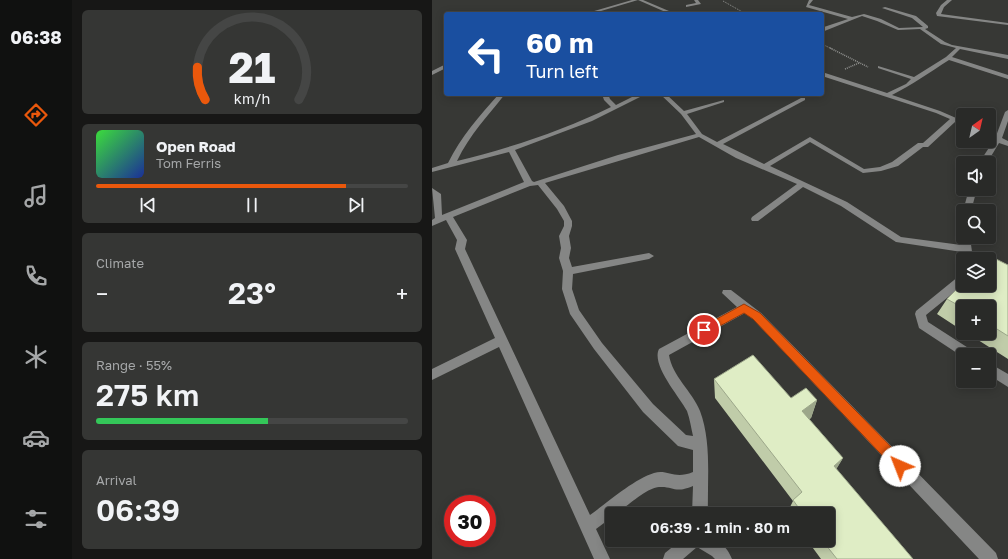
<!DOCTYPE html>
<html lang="en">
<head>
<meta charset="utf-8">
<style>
  :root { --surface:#292a28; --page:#353634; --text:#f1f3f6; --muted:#a5a7a8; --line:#454645; --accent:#ea580c }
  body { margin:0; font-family:"Golos Text",sans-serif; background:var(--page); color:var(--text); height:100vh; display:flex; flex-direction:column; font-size:15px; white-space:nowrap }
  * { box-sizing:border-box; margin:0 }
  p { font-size:13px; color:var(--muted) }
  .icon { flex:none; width:22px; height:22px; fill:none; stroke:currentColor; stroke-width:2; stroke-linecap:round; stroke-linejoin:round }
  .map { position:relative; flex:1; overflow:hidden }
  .panel { display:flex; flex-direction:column; gap:10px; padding:10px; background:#171716; width:360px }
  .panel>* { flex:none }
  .hud { position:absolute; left:12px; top:12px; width:380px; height:84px; border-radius:4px; box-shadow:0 2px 10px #0003,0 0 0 1px var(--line); background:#1a4fa0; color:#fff; overflow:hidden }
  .needle { width:26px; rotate:34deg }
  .buttons { position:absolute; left:524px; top:108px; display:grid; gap:8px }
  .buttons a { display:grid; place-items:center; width:40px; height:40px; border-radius:4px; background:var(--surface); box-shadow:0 2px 10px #0003,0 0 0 1px var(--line); font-size:20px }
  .speed { position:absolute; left:12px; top:495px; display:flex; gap:8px; font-size:20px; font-weight:700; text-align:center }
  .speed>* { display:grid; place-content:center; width:52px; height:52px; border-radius:50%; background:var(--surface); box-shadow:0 2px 10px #0003,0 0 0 1px var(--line); line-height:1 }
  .speed .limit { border:6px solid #d22; background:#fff; color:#111 }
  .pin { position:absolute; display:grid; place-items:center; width:34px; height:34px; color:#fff; margin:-17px; border:2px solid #fff; border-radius:50%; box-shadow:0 1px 4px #0007 }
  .me { position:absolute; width:44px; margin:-22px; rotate:316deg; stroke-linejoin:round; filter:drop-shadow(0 0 3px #0008) }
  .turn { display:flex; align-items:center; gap:14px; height:84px; padding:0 16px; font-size:18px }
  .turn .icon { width:52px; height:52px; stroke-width:2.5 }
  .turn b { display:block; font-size:28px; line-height:34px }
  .big { font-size:30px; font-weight:600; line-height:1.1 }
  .panel .card { flex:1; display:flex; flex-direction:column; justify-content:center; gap:6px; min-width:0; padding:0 14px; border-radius:6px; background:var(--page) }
  .panel .dial { align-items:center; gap:0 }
  .dial svg { height:104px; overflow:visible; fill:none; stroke:var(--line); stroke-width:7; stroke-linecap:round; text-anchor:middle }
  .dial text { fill:var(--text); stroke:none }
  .song { display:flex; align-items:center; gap:12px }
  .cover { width:48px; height:48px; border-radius:6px; background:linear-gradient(135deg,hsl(120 70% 55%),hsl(230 70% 35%)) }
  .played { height:4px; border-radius:2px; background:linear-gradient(90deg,var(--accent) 80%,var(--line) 80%) }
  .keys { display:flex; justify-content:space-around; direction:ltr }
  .heat { display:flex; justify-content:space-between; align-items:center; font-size:22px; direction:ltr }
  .charge { height:6px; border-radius:3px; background:linear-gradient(90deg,#34c759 55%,var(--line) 0) }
  .trip { position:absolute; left:173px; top:507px; width:230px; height:40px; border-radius:4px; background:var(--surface); box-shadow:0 2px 10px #0003,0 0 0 1px var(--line); font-weight:600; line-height:40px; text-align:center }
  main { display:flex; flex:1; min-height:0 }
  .tabs { display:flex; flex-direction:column; width:72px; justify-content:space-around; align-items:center; background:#101110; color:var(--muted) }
  .tabs .icon { width:28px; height:28px }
  .tabs .on { color:var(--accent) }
  .tabs b { font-size:18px; color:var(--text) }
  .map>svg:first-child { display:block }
</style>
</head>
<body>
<main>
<nav class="tabs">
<b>06:38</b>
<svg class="icon on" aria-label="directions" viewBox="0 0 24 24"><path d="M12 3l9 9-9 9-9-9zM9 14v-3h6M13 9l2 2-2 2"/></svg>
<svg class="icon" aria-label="music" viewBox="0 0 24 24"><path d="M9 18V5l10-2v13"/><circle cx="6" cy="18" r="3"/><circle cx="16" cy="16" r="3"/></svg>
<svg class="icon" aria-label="phone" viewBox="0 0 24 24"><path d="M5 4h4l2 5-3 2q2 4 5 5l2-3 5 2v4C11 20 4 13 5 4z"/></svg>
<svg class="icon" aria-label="climate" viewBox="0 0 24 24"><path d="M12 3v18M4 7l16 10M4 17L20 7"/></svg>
<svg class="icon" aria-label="car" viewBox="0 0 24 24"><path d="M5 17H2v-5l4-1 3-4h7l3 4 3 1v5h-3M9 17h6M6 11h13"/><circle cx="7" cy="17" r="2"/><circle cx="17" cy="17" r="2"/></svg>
<svg class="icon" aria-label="filters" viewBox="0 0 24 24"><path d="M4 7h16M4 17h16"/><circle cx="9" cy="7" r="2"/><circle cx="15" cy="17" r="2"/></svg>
</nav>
<section class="panel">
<div class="card dial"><svg viewBox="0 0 100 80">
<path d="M14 69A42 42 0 1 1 86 69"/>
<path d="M14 69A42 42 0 0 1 8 44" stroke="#ea580c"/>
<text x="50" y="56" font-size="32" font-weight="700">21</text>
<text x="50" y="72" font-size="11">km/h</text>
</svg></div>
<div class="card">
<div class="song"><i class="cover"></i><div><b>Open Road</b><p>Tom Ferris</p></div></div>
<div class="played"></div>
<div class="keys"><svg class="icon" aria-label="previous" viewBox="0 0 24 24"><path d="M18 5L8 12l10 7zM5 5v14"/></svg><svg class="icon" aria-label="pause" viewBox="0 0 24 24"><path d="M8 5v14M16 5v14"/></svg><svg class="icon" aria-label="next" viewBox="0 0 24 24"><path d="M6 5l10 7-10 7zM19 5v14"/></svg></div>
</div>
<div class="card"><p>Climate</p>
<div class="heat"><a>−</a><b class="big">23°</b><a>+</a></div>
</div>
<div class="card"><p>Range · 55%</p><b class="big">275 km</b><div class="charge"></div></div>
<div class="card"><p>Arrival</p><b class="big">06:39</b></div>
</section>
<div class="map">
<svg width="576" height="559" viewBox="0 0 576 559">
  <rect width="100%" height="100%" fill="#373835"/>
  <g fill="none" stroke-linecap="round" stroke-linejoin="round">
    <g stroke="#939492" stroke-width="1" stroke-dasharray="1 1" stroke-linecap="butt">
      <path d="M291 1 314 14"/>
      <path d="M390 44 400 49"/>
    </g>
    <g stroke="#939492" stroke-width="1.5" stroke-dasharray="1 1" stroke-linecap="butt">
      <path d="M398 48 436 67"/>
      <path d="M413 69 427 63"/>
    </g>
    <g fill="#858685" fill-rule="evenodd">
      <path d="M200 0H206L159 14H152Z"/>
      <path d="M206 0H211L244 14H238Z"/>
      <path d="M262 0H266L269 4 254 7V5L264 3Z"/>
      <path d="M377 0H381L377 5 420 17 432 14 449 19 467 28 491 27 480 18 450 8 453 7 484 16 496 26V28L493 29 513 42 520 45 576 55V59L528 49 520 57 576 75V79L517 60C498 72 480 85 460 95L508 111 531 121V125L523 122 496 147H491L466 166 449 171 431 173 378 142 338 166 415 202 469 237 529 245 528 237 531 234V237H538L541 259H531L530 252 464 242 409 206 371 187 326 221H320L319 219 320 217 365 184 304 158 267 137 113 183 132 206 140 221V226L137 236 139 248 137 258 140 267 217 253 222 256 217 259 141 274 140 289 147 310 170 343 221 404 254 435 261 436C259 428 258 419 255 411 247 396 219 365 227 349L305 307 290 293 291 290H299L329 313 564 553 566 559H547L321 319 313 313 237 355C240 376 260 391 268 411 280 443 275 481 276 514H260L261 486C242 494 242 486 227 487 216 487 194 507 184 514H180V517L164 529 178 559H162L67 347 0 380V369L63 338 23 249 25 240 14 220 0 226V220L3 218 0 188 9 194 10 215 92 182 77 152 0 172V168L16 163C29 137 47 116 67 94H73C55 117 38 134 25 161 78 148 130 131 179 107L172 100 170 94H176L178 99 184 105 206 94H214L160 121 83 150 100 181 102 182 186 155 264 134 249 114 228 94H234L252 111 292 100V102L255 114 270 134 285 142 369 98H373V100L291 144 332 164 378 137 432 169 448 167 460 162 486 143H491L518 119 504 113 390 76V72L455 93 474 84 479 79 446 68V66L482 77 514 57 524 48 509 44 488 29 466 30 445 21 430 16 390 32V29L392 27 416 19 374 7ZM106 185 125 209 132 221V226L127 236 129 248 127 258 131 271 130 289 138 314 162 349 211 412 246 446 261 450V472C242 480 236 469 222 473 202 479 175 503 158 515L33 249 35 240 21 217 98 186Z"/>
      <path d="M515 0H520L512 7 509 14 576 23V25L505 16 504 13 509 5Z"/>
      <path d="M14 64V68L0 75V71Z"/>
      <path d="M576 110V121L570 138 576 141V146L567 143 555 163H547L562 140 557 138V133L564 136 573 112Z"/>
      <path d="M537 189H545L539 211H531Z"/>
      <path d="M531 275V285L494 315 496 322 541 351 543 355H531V357L487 328 483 314 484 311 527 276Z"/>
      <path d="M557 363 576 374V387L557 375Z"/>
      <path d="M249 540C272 540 290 534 300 559H283L280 556 265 547 251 559H231L233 553Z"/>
    </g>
  </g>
  <g fill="#c0cca9">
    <path d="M576 265V359L535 333H557V307H531V331L505 314 515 299Z"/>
    <path d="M282 379 359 398 385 400 379 418 377 419 411 458 404 469 481 559H389L375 540H396V514H356L355 513 361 501 283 398Z"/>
  </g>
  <g fill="#9ca68a">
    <path d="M385 400 379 418 364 428 370 411Z"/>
    <path d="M411 458 402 473V466Z"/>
  </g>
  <g fill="#dfedc5" stroke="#9ca68a">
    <path d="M558 256 576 265V336L557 324V307H531V308L515 299 531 283V285H557V259H555Z"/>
    <path d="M321 355 359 398 374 388 385 400 370 411 411 458 402 466 481 559H405L390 540H396V514H371L361 500 370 492 282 379Z"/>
  </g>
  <path fill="#ea580c" stroke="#983908" d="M312 304 328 313 473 461 475 466 473 470 468 472 464 470 321 319 312 313 275 333 272 335 268 333 267 330 268 328Z"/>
</svg>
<div class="buttons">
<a><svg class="needle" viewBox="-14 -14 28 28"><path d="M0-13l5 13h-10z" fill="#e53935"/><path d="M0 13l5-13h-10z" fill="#a5a7a8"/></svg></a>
<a><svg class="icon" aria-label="sound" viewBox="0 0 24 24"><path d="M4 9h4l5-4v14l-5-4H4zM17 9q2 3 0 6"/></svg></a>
<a><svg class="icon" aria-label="search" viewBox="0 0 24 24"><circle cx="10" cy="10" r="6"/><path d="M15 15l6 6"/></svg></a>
<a><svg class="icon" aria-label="layers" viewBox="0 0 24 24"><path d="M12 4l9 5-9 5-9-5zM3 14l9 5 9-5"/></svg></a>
<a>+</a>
<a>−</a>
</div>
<div class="speed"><div class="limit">30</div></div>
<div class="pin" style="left:272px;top:330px;background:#d93025"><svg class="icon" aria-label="arrive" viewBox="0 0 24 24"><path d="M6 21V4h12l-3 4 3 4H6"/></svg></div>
<svg class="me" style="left:468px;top:466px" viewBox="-20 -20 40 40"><circle r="19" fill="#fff"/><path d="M0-13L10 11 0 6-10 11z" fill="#ea580c"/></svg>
<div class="trip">06:39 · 1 min · 80 m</div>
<div class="hud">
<div class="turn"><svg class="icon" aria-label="left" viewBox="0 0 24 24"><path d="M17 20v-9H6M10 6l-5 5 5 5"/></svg><div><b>60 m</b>Turn left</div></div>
</div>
</div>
</main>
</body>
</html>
